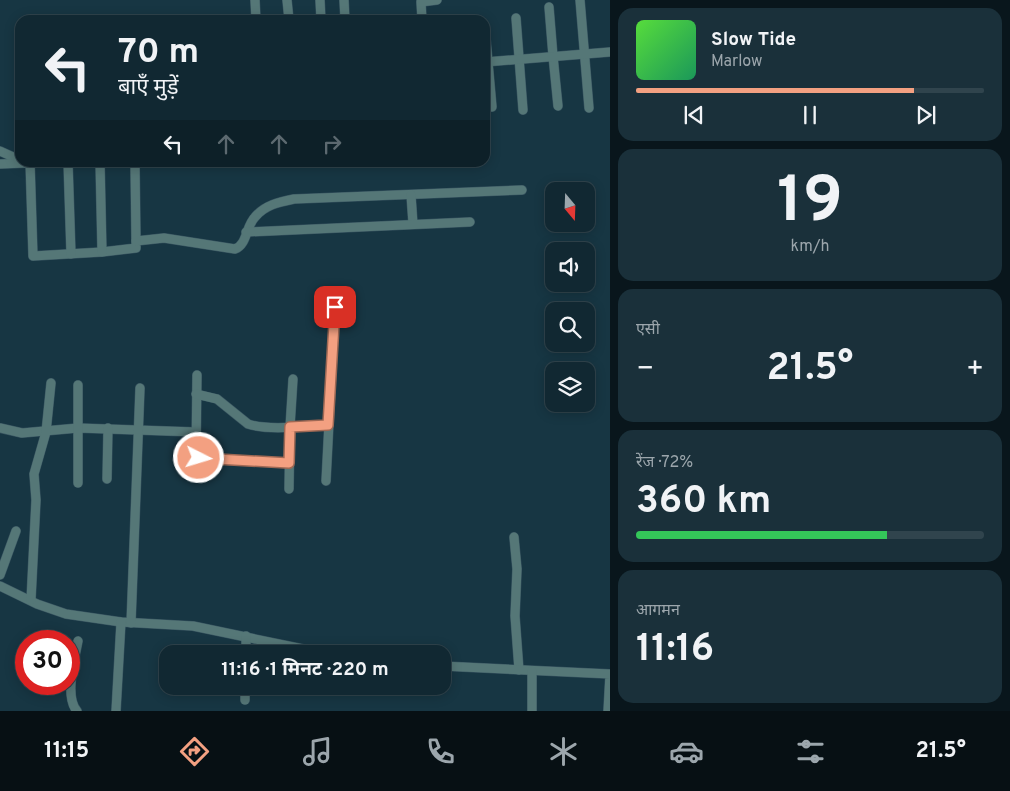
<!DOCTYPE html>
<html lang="hi">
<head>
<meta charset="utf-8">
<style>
  :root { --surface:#112832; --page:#1a303a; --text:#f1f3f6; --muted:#9ca6ac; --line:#30444d; --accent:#f3a081 }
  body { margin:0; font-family:Overpass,"Noto Sans Devanagari",sans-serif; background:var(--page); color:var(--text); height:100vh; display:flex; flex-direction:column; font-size:19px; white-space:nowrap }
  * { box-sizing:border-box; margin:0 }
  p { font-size:16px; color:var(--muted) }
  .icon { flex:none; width:28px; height:28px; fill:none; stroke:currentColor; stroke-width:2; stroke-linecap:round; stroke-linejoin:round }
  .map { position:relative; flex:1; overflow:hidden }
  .side { display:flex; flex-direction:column; gap:8px; padding:8px; background:#09161c; width:400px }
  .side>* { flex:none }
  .hud { position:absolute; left:15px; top:15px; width:475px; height:152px; border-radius:15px; box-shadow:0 2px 12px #0003,0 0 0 1px var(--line); background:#112832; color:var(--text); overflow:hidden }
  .needle { width:32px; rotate:161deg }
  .controls { position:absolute; left:545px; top:182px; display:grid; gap:10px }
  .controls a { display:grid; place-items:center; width:50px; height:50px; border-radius:10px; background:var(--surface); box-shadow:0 2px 12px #0003,0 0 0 1px var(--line); font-size:25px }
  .speed { position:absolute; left:15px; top:630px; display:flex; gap:10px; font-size:25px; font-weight:700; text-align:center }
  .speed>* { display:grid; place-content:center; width:65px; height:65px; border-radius:50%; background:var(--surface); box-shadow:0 2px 12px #0003,0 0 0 1px var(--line); line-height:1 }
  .speed .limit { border:8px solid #d22; background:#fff; color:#111 }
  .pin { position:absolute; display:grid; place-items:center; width:42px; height:42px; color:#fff; margin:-21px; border-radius:10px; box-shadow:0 2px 8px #0006 }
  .me { position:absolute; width:55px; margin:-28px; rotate:95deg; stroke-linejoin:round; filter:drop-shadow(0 0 4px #0008) }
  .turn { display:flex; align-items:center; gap:18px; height:105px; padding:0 20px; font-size:22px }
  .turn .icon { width:65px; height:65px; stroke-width:2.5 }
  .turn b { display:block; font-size:35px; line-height:42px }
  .lanes { display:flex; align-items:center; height:48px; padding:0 20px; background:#0003; justify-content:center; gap:25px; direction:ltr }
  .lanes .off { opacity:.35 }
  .big { font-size:38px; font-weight:700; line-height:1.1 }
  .side .tile { flex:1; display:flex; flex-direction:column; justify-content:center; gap:8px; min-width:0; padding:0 18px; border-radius:15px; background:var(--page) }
  .side .dial { align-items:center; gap:0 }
  .dial b { font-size:65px; line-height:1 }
  .song { display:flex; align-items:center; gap:15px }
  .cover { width:60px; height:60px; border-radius:8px; background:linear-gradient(135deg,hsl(110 70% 55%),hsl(150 70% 35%)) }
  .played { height:5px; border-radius:2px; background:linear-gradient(90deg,var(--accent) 80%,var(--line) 80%) }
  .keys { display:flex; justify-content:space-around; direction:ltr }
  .heat { display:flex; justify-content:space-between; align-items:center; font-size:28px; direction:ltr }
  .charge { height:8px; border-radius:4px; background:linear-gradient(90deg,#34c759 72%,var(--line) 0) }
  .trip { position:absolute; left:159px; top:645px; width:292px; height:50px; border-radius:15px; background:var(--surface); box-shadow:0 2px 12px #0003,0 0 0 1px var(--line); font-weight:700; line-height:50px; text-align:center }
  .tab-bar { display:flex; height:80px; justify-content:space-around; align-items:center; background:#071014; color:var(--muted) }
  .tab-bar .icon { width:35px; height:35px }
  .tab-bar .on { color:var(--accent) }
  .tab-bar b { font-size:22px; color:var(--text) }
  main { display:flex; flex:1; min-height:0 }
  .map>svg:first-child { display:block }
</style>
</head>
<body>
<main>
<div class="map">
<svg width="610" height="711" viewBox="0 0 610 711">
  <rect width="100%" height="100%" fill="#173643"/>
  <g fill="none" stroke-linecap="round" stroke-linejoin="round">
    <defs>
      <g id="minor">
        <path d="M255 0 256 20"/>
        <path d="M287 0 289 20"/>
        <path d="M320 0 321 20"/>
        <path d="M344 0 345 20"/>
        <path d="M580 0 589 108"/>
        <path d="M549 7 553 56 558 106"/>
        <path d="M516 18 523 110"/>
        <path d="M412 20 422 19"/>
        <path d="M422 20 421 2 437 0"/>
        <path d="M485 28 492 107"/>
        <path d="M485 62 610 52"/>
        <path d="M0 151 20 160"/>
        <path d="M30 162 33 256 102 252 136 248V241L164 238 235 249C247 245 246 226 255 217 265 205 279 202 294 199L522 190"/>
        <path d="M68 162 71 254"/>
        <path d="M100 162 102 252"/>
        <path d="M132 162 135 165 136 241"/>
        <path d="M0 164 51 162"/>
        <path d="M411 195 413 224"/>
        <path d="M246 232 470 222"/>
        <path d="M197 375 196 452 197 457 203 459 289 463"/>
        <path d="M196 394 217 399 248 424C268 431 306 426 328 425"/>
        <path d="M0 428 22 433 78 428 196 432"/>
        <path d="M107 479 108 428"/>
        <path d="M326 481 335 307"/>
        <path d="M78 483V385"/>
        <path d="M289 489 290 427 293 379"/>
        <path d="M514 537 517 569 515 616 519 670"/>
        <path d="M0 575 16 531"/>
        <path d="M0 586 37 604 66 614 121 622 193 626 303 649 349 654"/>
        <path d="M31 600 36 500 34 474 46 432 51 383"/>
        <path d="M131 623 140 388"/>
        <path d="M246 654V636"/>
        <path d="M442 666 610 674 608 711"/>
        <path d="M245 700V686"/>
        <path d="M77 711C64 697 75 658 78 641"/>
        <path d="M116 711 121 622"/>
        <path d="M532 711V671"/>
      </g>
    </defs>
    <use href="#minor" stroke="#395561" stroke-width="10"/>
    <use href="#minor" stroke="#577" stroke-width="9"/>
  </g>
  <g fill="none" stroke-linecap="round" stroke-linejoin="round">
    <defs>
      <path id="route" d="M199 458 289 463 290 427 328 425 335 307"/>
    </defs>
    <use href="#route" stroke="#9e6854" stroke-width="12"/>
    <use href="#route" stroke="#f3a081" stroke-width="9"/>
  </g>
</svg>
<div class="controls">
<a><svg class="needle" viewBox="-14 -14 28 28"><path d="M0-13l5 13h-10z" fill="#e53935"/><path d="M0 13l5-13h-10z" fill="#9ca6ac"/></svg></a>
<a><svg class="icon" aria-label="sound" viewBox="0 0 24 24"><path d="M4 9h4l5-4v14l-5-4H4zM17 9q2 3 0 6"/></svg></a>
<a><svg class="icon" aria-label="search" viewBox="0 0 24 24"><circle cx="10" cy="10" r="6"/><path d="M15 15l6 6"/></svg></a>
<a><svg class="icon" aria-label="layers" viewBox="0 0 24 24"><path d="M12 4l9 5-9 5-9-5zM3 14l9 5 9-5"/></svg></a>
</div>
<div class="speed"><div class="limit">30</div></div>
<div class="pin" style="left:335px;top:307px;background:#d93025"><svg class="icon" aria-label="arrive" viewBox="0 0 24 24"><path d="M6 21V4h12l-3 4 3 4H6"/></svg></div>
<svg class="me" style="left:199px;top:458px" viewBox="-20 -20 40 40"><circle r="17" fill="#f3a081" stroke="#fff" stroke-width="3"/><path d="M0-11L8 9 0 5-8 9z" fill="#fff"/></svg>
<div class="trip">11:16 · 1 मिनट · 220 m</div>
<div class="hud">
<div class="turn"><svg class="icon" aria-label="left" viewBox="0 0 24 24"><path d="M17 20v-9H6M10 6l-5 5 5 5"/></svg><div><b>70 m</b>बाएँ मुड़ें</div></div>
<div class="lanes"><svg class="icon" aria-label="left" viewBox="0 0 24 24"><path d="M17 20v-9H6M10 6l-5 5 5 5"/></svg><svg class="icon off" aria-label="ahead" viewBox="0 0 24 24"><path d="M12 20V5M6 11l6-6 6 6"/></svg><svg class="icon off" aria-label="ahead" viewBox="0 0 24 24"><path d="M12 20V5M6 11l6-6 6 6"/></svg><svg class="icon off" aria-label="right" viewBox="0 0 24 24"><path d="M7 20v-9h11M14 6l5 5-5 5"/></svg></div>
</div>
</div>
<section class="side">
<div class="tile">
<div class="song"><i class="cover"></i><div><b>Slow Tide</b><p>Marlow</p></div></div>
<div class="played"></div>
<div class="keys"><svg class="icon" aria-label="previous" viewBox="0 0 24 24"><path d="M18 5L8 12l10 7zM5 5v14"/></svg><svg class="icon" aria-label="pause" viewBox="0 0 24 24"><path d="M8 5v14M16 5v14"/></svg><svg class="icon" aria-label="next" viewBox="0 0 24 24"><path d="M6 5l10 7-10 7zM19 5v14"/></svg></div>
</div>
<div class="tile dial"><b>19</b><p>km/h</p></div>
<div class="tile"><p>एसी</p>
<div class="heat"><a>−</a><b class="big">21.5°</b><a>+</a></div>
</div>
<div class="tile"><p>रेंज · 72%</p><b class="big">360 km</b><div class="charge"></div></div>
<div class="tile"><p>आगमन</p><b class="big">11:16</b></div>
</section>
</main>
<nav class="tab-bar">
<b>11:15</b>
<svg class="icon on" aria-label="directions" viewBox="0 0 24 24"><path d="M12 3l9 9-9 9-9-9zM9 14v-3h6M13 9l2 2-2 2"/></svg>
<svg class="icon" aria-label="music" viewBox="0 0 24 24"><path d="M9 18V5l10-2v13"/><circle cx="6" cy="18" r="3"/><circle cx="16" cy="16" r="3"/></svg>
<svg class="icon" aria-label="phone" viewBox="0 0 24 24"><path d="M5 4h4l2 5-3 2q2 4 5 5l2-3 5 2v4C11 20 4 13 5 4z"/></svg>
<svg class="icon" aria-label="climate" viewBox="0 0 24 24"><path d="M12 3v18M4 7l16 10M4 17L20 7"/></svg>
<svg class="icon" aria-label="car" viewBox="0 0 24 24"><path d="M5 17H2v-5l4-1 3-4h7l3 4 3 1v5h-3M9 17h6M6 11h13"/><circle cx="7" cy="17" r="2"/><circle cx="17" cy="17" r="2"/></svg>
<svg class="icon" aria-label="filters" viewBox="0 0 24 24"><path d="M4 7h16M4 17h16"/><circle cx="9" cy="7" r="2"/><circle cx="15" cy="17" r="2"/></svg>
<b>21.5°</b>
</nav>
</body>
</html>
